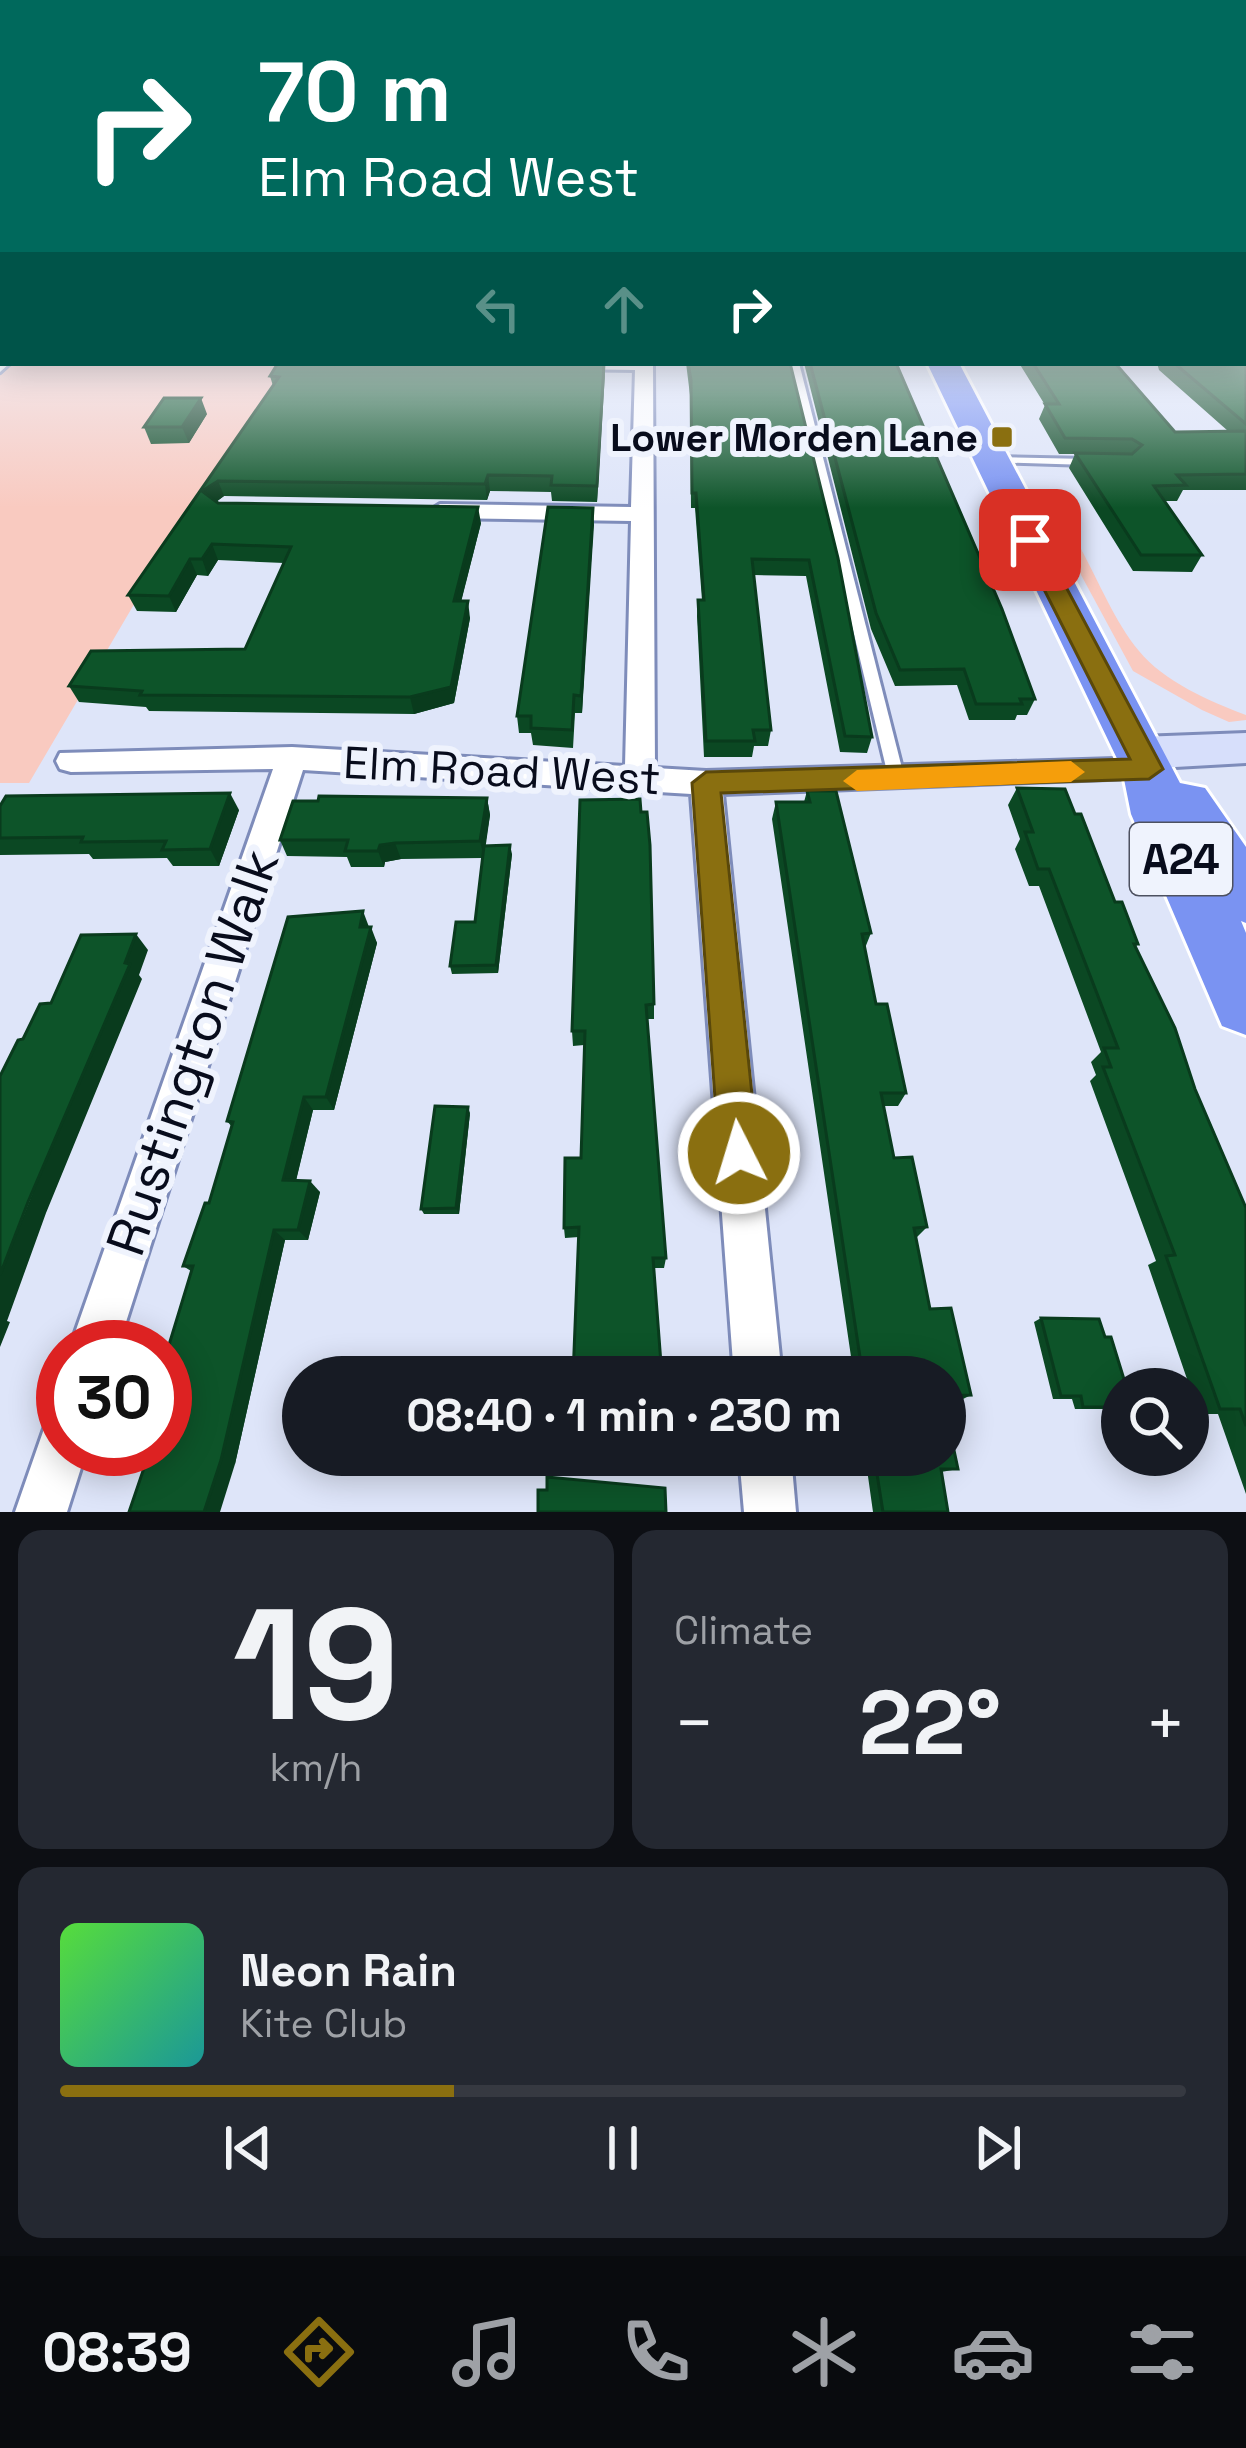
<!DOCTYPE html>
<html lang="en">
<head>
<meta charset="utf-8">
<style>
  :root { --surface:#171b24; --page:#242831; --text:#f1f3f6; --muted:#9ea1a6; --line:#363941; --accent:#8a6f10 }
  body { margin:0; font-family:"Space Grotesk",sans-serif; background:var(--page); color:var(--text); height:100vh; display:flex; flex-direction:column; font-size:45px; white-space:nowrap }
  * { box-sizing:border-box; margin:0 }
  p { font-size:39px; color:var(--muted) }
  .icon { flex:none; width:66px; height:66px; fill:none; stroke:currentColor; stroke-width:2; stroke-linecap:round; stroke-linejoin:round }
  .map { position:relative; height:1512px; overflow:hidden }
  .sheet { display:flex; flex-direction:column; gap:18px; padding:18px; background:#0d0f14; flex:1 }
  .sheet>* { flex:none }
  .top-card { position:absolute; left:0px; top:0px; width:1248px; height:366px; box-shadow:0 6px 30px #0003; background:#00695c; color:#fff; overflow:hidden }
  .fabs { position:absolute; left:1101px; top:1368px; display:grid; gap:24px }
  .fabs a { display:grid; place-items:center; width:108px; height:108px; border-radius:50%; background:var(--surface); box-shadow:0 6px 30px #0003; font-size:60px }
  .speed { position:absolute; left:36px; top:1320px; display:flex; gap:24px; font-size:60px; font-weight:700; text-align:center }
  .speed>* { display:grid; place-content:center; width:156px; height:156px; border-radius:50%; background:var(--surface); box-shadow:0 6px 30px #0003; line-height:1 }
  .speed .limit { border:18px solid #d22; background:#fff; color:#111 }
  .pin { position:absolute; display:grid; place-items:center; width:102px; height:102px; color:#fff; margin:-51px; border-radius:24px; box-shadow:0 6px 18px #0006 }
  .me { position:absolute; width:132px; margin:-66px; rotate:355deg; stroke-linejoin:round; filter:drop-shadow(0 0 9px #0008) }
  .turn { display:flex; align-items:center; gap:42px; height:252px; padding:0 60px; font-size:54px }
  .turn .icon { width:156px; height:156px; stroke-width:2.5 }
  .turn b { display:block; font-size:84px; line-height:102px }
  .lanes { display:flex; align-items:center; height:114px; padding:0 60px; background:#0003; justify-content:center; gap:60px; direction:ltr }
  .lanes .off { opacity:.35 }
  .big { font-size:90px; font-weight:700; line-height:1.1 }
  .sheet .tile { flex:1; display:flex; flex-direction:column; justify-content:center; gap:18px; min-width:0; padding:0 42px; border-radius:24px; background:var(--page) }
  .sheet .dial { align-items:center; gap:0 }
  .dial b { font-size:156px; line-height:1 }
  .song { display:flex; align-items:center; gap:36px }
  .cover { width:144px; height:144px; border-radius:18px; background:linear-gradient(135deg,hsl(110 70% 55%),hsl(180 70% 35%)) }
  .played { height:12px; border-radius:6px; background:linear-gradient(90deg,var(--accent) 35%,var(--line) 35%) }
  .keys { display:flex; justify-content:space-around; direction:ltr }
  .heat { display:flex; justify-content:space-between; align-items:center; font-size:66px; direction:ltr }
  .sheet .tiles { flex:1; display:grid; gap:18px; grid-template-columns:1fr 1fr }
  .tile:last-child { grid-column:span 2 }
  .trip { position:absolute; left:282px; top:1356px; width:684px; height:120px; border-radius:60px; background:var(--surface); box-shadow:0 6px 30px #0003; font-weight:700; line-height:120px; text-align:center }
  .tabs { display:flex; height:192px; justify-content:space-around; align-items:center; background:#090b0e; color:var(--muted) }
  .tabs .icon { width:84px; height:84px }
  .tabs .selected { color:var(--accent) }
  .tabs b { font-size:54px; color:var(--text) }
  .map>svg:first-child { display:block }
</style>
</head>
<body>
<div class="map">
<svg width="1246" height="1512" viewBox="0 0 1246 1512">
  <rect width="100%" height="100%" fill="#dee5f9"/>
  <g fill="#f9cac0">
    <path d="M0 315 3 363H287L193 504 29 783H0Z"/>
    <path d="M1067 549H1081C1099 582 1115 622 1139 651 1163 681 1211 702 1246 715V720L1229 722 1202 710 1133 671Z"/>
  </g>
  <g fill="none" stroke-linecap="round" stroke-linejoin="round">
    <defs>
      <g id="lane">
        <path d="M3 361V363H10L0 372V363Z"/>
        <path d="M789 363H799L905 780 902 784H892L889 780Z"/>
        <path d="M992 457 1088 459 1093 462 1088 465 988 462V458Z"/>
      </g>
      <g id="street">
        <path d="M653 363 655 768 706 771 1149 758 1160 761 1164 769 1160 777 723 794 782 1377H734L691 794 303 770 118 1347H70L273 769 71 772 60 769 56 761 60 753 292 747 625 766 631 521 440 518 429 511 440 504 631 507 635 370 566 369 557 364Z"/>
        <path d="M63 1419V1449H87L67 1512H15L45 1426Z"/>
        <path d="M739 1455H791L796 1512H744Z"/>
      </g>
      <path id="secondary" d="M1246 733V763L1140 769 1125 764 1119 753 1125 742 1140 737Z"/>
      <path id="highway" d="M927 363H959L1180 783 1205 788 1246 847V923L1241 921 1246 933V1035L1222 1026 1131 814 1122 769Z"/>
    </defs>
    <use href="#lane" stroke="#7e8cba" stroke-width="6"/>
    <use href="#street" stroke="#7e8cba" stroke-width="6"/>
    <use href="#secondary" stroke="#7e8cba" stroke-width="6"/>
    <use href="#highway" stroke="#fff" stroke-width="6"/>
    <use href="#lane" fill="#fff" fill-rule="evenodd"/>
    <use href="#street" fill="#fff" fill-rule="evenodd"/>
    <use href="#secondary" fill="#d7dffb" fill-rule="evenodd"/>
    <use href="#highway" fill="#7a93f2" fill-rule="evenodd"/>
  </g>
  <g fill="#0b4823">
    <path d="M1246 296V490H1183L1177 501H1165L1202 555 1192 572 1133 571 1069 468 1075 454H1059L1039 419 1045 405 1019 363H1115L1175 432 1228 431 1159 370 1157 363H1245Z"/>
    <path d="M605 363 597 502 552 501 551 492 490 491 487 500 224 496 216 502 481 523 461 601 470 618 454 703 414 714 149 711 146 707 79 702 69 686 245 649 284 563 218 560 208 576 197 575 176 612 137 611 128 595 273 386 270 376Z"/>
    <path d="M686 363H790L872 737 867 753 840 752 806 576 754 575 771 730 768 746H754L752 757H704L697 616 698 600H702L695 508H691L690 395Z"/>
    <path d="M804 363H896L1035 699 1027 715H1017L1015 720H969L957 685 895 686 871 629Z"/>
    <path d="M207 414 189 443 151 444 144 427Z"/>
    <path d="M593 508 582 713H575L573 748 533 745 531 733H519L517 716Z"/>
    <path d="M1017 788 1115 902 1138 944 1135 947 1246 1208V1494L1218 1414H1199L1148 1265 1156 1261 1090 1081 1096 1075 1091 1062 1101 1052 1039 886H1029L1015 849 1020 839 1008 805Z"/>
    <path d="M807 791 871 933 865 948 876 1004 906 1093 898 1106H883L894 1158 927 1227 916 1238 930 1309 971 1395 959 1401H945V1377H854L772 819 776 802H804Z"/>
    <path d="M487 798 490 815 485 846 512 854 498 973 452 974 450 966 475 922 482 858 401 859 385 862 384 867H351L347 857 287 856 280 840Z"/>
    <path d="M580 800 654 1004V1019H647L666 1258 664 1268H654L579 1237 565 1238 564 1228 581 1158 584 1045 573 1046 572 1031Z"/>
    <path d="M0 806 239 810 219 866H173L167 858 93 859 89 854 0 855Z"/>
    <path d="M369 927 377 943 334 1110H313L296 1181 320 1192 308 1240H285L235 1464 144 1468 173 1333 191 1271 183 1266 209 1203 232 1127 227 1121Z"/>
    <path d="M470 1113 459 1214H424L421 1209Z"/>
    <path d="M1041 1318 1105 1337 1122 1389V1409H1075L1072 1399H1053L1034 1322Z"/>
    <path d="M865 1455H945L958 1469 941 1472 948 1512H873Z"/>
  </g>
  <g fill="#093b1d">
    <path d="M605 363V374L597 502V486Z"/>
    <path d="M201 398 207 414 189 443 182 427Z"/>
    <path d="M488 475 490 491 487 500 485 484Z"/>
    <path d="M218 481 224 496 209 507 202 491Z"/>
    <path d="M478 507 481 523 457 618 454 601Z"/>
    <path d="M593 508 594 525 582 713 581 696Z"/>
    <path d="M212 544 218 560 208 576 202 559Z"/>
    <path d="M190 559 197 575 176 612 169 596Z"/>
    <path d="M468 601 470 618 454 703 414 714 410 697Z"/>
    <path d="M230 793 239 810 219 866 210 849Z"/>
    <path d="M487 798 490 815 484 858 480 841Z"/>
    <path d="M395 843 401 859 385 862 384 867 378 851 380 845Z"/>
    <path d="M510 845 512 854 498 973 496 965Z"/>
    <path d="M363 911 369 927H360Z"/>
    <path d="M371 927 377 943 334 1110 326 1097Z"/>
    <path d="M136 934 148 950 139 975 142 979 46 1213 7 1321 10 1322 0 1347V1275Z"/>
    <path d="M304 1097 313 1110 293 1192 283 1180Z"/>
    <path d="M468 1107 470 1113 459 1214 456 1208Z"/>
    <path d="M310 1181 320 1192 308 1240 298 1230Z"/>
    <path d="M274 1230 285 1240 235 1464 220 1512H204Z"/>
  </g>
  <g fill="#0d5429" stroke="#093b1d" stroke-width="3">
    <path d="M1245 296H1246V424L1174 363H1245Z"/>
    <path d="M278 363H604L597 486 551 485 552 476 488 475 485 484 218 481 202 491 218 503 478 507 454 601H468L451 687 410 697 140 695 142 691 69 686 91 651 245 649 291 547 212 544 202 559H190L169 596 128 595 279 377 270 376Z"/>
    <path d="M688 363H790L838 558 872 737 845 736 809 560 752 559 771 730H753L755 741H706L698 600H704L696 493H692L691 380Z"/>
    <path d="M810 363H896L1002 609 1035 699H1020L1022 704H976L964 669 900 670 876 613Z"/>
    <path d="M1033 363H1115L1175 432 1246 431V474L1177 475 1186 485 1154 486 1202 555H1141L1075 453 1132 454 1142 445 1132 439 1065 438 1045 404H1059Z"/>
    <path d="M164 398H201L182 427H144Z"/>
    <path d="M548 507 593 508 581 696 574 695 572 730 531 728V716H517Z"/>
    <path d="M1017 788 1065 789 1075 814H1081L1115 902H1122L1138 944H1134L1175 1028 1195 1089 1246 1208V1426L1240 1409H1220L1186 1313 1166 1256 1175 1255 1103 1067H1111L1104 1048H1118L1049 869H1038L1025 832H1033Z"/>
    <path d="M807 791H836L871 933 862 934 876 1004H887L906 1093H881L894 1158 912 1157 927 1227 914 1228 930 1309 951 1308 971 1395 945 1396V1377H863L776 802H810Z"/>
    <path d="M230 793 210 849 162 850 166 841 81 842 83 837 0 838V806L6 796Z"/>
    <path d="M319 796 487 798 480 841 395 843 380 845 378 851H345L348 840H280L293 801H318Z"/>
    <path d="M640 799 641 812H647L650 845 654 1004 646 1005 666 1258H653L662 1377H573L579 1227 564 1228 565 1158H581L585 1031H572L580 800Z"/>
    <path d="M510 845 496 965 450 966 456 922H475L484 846Z"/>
    <path d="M363 911 360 927H371L326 1097H304L283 1180 310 1181 298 1230H274L221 1460 204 1512H129L144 1468 136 1467 142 1449H165V1358L193 1266H183L205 1203H209L233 1122 227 1121 288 917Z"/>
    <path d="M136 934 125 963 130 964 28 1202 0 1275V1076L18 1040 23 1039 40 1004 51 1003 81 935Z"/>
    <path d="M435 1106 468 1107 456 1208 421 1209Z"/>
    <path d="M1041 1318 1099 1319 1105 1337H1111L1127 1389H1122V1407H1083L1081 1396H1061Z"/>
    <path d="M945 1408 958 1469H941L948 1512H883L874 1455H945Z"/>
    <path d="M409 1455H450L448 1470 415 1469 416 1458 409 1459Z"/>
    <path d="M547 1477 665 1488 666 1512H538V1490H547Z"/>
  </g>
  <linearGradient id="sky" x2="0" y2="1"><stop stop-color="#8f99cc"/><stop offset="0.58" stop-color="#f0f3fc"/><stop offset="1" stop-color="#f0f3fc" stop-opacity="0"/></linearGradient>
  <rect width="1246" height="508" fill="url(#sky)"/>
  <path fill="#8a6f10" stroke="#5a480a" stroke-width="3" d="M1030 533 1041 540 1163 769 1149 779 721 793 758 1153 752 1167 739 1172 725 1167 719 1153 692 783 706 772 1130 759 1019 540Z"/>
  <path fill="#f59e0b" d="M1071 761 1085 772 1071 782 857 791 843 781 857 770Z"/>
  <rect fill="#8a6f10" stroke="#eff3fd" stroke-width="4.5" x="990" y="425" width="24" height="24" rx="6"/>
  <g text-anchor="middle" stroke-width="12" stroke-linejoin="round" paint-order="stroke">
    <g font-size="39" font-weight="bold" fill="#080c1c" stroke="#eff3fd" text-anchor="end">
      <text x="978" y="451">Lower Morden Lane</text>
    </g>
    <rect fill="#eff3fd" stroke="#4d5160" stroke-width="3" x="1130" y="823" width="102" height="72" rx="9"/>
    <g font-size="42" font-weight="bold" fill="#080c1c">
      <text x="1181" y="874">A24</text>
    </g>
    <g font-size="45" fill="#080c1c" stroke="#eff3fd">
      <text transform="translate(502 770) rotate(3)" y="16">Elm Road West</text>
    </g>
    <g font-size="54" fill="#080c1c" stroke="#eff3fd">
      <text transform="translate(192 1052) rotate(-71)" y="19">Rustington Walk</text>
    </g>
  </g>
</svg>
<div class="fabs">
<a><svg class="icon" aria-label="search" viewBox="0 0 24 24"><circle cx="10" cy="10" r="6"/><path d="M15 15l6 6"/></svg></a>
</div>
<div class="speed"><div class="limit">30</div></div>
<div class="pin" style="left:1030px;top:540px;background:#d93025"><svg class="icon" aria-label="arrive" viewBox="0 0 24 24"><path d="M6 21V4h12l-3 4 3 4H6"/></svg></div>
<svg class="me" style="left:739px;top:1153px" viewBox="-20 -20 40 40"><circle r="17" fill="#8a6f10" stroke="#fff" stroke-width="3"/><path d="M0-11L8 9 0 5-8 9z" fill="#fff"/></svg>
<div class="trip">08:40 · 1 min · 230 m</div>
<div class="top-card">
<div class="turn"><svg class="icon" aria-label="right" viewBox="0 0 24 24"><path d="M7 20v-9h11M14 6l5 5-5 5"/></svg><div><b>70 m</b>Elm Road West</div></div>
<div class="lanes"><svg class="icon off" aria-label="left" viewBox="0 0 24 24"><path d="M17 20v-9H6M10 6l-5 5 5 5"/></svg><svg class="icon off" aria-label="ahead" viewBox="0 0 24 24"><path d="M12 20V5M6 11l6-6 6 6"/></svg><svg class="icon" aria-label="right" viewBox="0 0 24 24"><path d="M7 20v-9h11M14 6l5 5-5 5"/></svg></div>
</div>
</div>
<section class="sheet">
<div class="tiles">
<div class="tile dial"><b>19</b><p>km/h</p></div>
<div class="tile"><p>Climate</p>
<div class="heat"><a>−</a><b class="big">22°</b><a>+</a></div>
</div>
<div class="tile">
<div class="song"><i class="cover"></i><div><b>Neon Rain</b><p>Kite Club</p></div></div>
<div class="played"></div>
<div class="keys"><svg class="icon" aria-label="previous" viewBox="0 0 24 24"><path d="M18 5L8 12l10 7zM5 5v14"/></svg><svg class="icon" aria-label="pause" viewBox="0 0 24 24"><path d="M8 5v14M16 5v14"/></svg><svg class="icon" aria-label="next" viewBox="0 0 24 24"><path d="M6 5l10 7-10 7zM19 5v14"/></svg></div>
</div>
</div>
</section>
<nav class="tabs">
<b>08:39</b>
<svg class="icon selected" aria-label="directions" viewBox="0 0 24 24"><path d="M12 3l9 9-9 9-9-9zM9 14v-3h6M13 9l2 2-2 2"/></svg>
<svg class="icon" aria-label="music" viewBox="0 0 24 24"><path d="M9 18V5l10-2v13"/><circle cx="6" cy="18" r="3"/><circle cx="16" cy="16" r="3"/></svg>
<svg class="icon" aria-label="phone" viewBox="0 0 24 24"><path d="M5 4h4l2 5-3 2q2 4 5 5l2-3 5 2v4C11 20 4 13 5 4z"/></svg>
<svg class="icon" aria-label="climate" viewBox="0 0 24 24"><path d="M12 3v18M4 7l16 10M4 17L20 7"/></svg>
<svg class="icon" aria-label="car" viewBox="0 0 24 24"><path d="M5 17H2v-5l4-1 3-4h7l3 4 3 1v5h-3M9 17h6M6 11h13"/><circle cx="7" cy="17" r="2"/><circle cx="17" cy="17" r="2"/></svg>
<svg class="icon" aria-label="filters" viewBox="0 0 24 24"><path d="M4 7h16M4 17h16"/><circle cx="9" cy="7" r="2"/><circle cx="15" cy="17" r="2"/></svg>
</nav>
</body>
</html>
